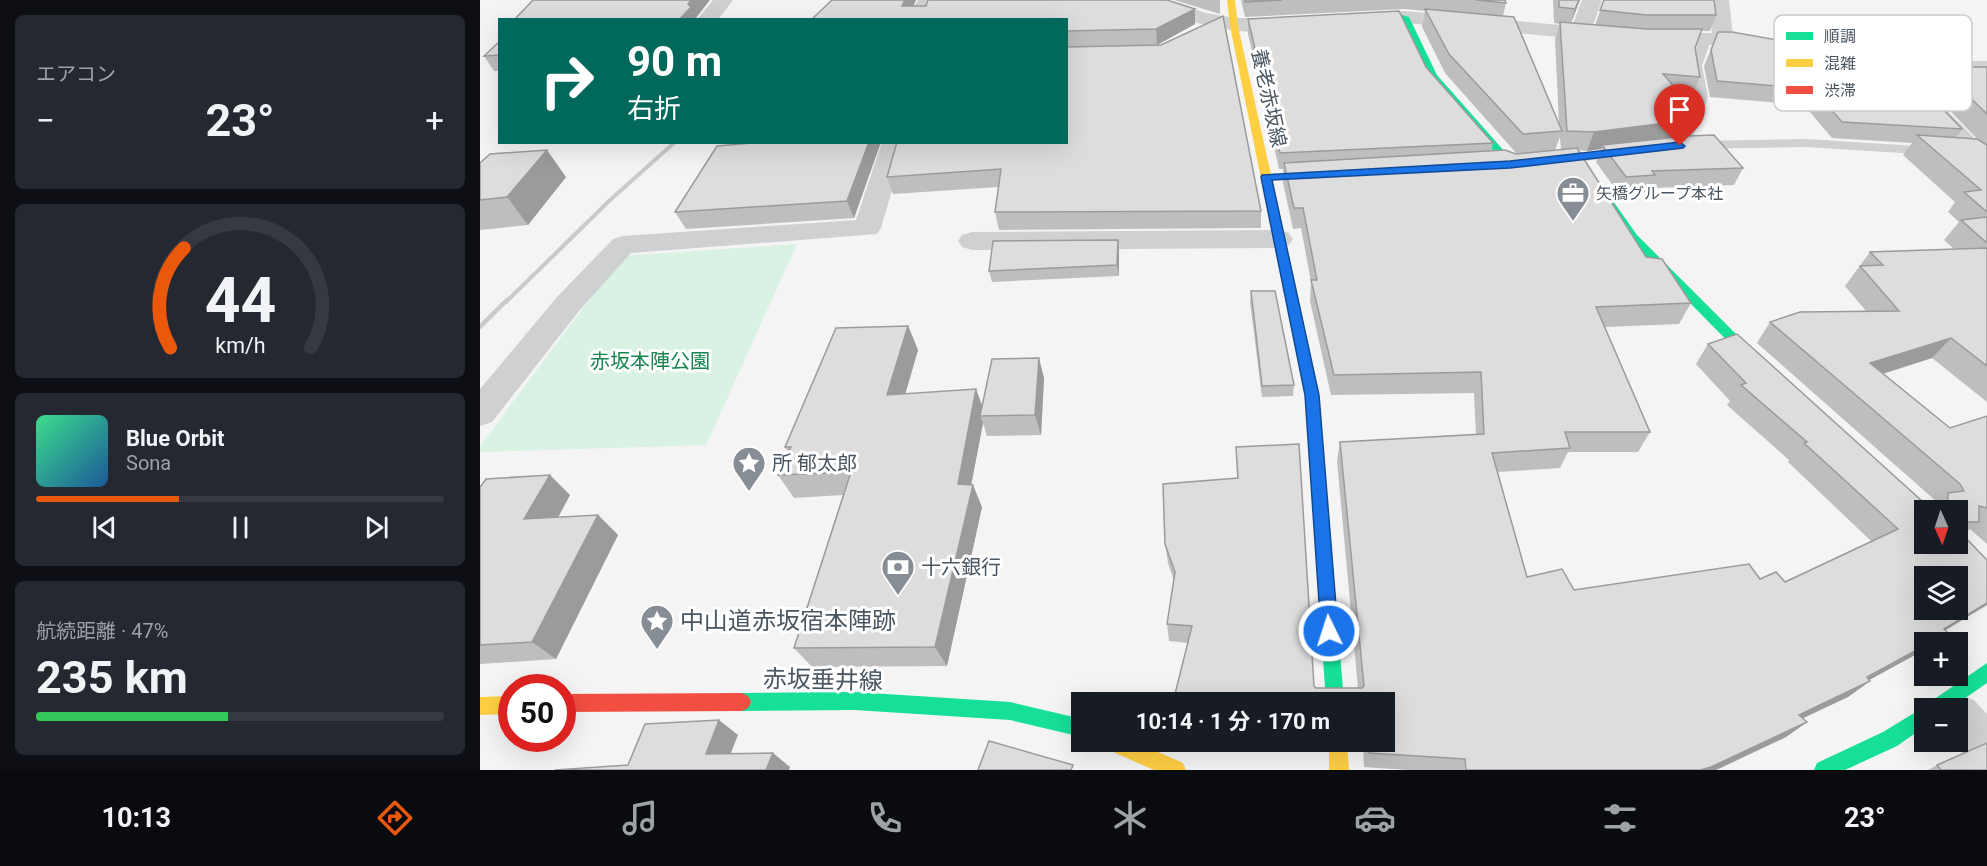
<!DOCTYPE html>
<html lang="ja">
<head>
<meta charset="utf-8">
<style>
  :root { --surface:#171b24; --page:#242831; --text:#f1f3f6; --muted:#9ea1a6; --line:#363941; --accent:#ea580c }
  body { margin:0; font-family:Roboto,"Noto Sans JP",sans-serif; background:var(--page); color:var(--text); height:100vh; display:flex; flex-direction:column; font-size:22px; white-space:nowrap }
  * { box-sizing:border-box; margin:0 }
  p { font-size:20px; color:var(--muted) }
  .icon { flex:none; width:33px; height:33px; fill:none; stroke:currentColor; stroke-width:2; stroke-linecap:round; stroke-linejoin:round }
  .map { position:relative; flex:1; overflow:hidden }
  .drawer { display:flex; flex-direction:column; gap:15px; padding:15px; background:#0d0f14; width:480px }
  .drawer>* { flex:none }
  .hud { position:absolute; left:18px; top:18px; width:570px; height:126px; border-radius:0px; box-shadow:0 6px 24px #0002; background:#00695c; color:#fff; overflow:hidden }
  .needle { width:39px; rotate:177deg }
  .tools { position:absolute; left:1434px; top:500px; display:grid; gap:12px }
  .tools a { display:grid; place-items:center; width:54px; height:54px; border-radius:0px; background:var(--surface); box-shadow:0 6px 24px #0002; font-size:30px }
  .speed { position:absolute; left:18px; top:674px; display:flex; gap:12px; font-size:30px; font-weight:700; text-align:center }
  .speed>* { display:grid; place-content:center; width:78px; height:78px; border-radius:50%; background:var(--surface); box-shadow:0 6px 24px #0002; line-height:1 }
  .speed .limit { border:9px solid #d22; background:#fff; color:#111 }
  .pin { position:absolute; display:grid; place-items:center; width:51px; height:51px; color:#fff; margin:-62px -26px; border-radius:50% 50% 50% 0; rotate:-45deg; box-shadow:0 0 6px #0007 }
  .pin .icon { rotate:45deg }
  .me { position:absolute; width:66px; margin:-33px; rotate:356deg; stroke-linejoin:round; filter:drop-shadow(0 0 4px #0008) }
  .turn { display:flex; align-items:center; gap:21px; height:126px; padding:0 30px; font-size:27px }
  .turn .icon { width:78px; height:78px; stroke-width:2.5 }
  .turn b { display:block; font-size:42px; line-height:51px }
  .big { font-size:45px; font-weight:700; line-height:1.1 }
  .drawer .card { flex:1; display:flex; flex-direction:column; justify-content:center; gap:9px; min-width:0; padding:0 21px; border-radius:9px; background:var(--page) }
  .drawer .dial { align-items:center; gap:0 }
  .dial svg { height:156px; overflow:visible; fill:none; stroke:var(--line); stroke-width:7; stroke-linecap:round; text-anchor:middle }
  .dial text { fill:var(--text); stroke:none }
  .song { display:flex; align-items:center; gap:18px }
  .cover { width:72px; height:72px; border-radius:9px; background:linear-gradient(135deg,hsl(150 70% 55%),hsl(210 70% 35%)) }
  .played { height:6px; border-radius:3px; background:linear-gradient(90deg,var(--accent) 35%,var(--line) 35%) }
  .keys { display:flex; justify-content:space-around; direction:ltr }
  .heat { display:flex; justify-content:space-between; align-items:center; font-size:33px; direction:ltr }
  .charge { height:9px; border-radius:4px; background:linear-gradient(90deg,#34c759 47%,var(--line) 0) }
  .trip { position:absolute; left:591px; top:692px; width:324px; height:60px; border-radius:0px; background:var(--surface); box-shadow:0 6px 24px #0002; font-weight:700; line-height:60px; text-align:center }
  .tabs { display:flex; height:96px; justify-content:space-around; align-items:center; background:#090b0e; color:var(--muted) }
  .tabs .icon { width:42px; height:42px }
  .tabs .selected { color:var(--accent) }
  .tabs b { font-size:27px; color:var(--text) }
  main { display:flex; flex:1; min-height:0 }
  .map>svg:first-child { display:block }
</style>
</head>
<body>
<main>
<section class="drawer">
<div class="card"><p>エアコン</p>
<div class="heat"><a>−</a><b class="big">23°</b><a>+</a></div>
</div>
<div class="card dial"><svg viewBox="0 0 100 80">
<path d="M14 69A42 42 0 1 1 86 69"/>
<path d="M14 69A42 42 0 0 1 21 18" stroke="#ea580c"/>
<text x="50" y="56" font-size="32" font-weight="700">44</text>
<text x="50" y="72" font-size="11">km/h</text>
</svg></div>
<div class="card">
<div class="song"><i class="cover"></i><div><b>Blue Orbit</b><p>Sona</p></div></div>
<div class="played"></div>
<div class="keys"><svg class="icon" aria-label="previous" viewBox="0 0 24 24"><path d="M18 5L8 12l10 7zM5 5v14"/></svg><svg class="icon" aria-label="pause" viewBox="0 0 24 24"><path d="M8 5v14M16 5v14"/></svg><svg class="icon" aria-label="next" viewBox="0 0 24 24"><path d="M6 5l10 7-10 7zM19 5v14"/></svg></div>
</div>
<div class="card"><p>航続距離 · 47%</p><b class="big">235 km</b><div class="charge"></div></div>
</section>
<div class="map">
<svg width="1507" height="770" viewBox="0 0 1507 770">
  <rect width="100%" height="100%" fill="#f4f4f4"/>
  <path fill="#d9f2e3" d="M317 244 226 445 0 452V446L142 256Z"/>
  <g fill="none" stroke-linecap="round" stroke-linejoin="round">
    <g fill="#ced0d2" fill-rule="evenodd">
      <path d="M1225 36 1231 40 1222 66 1228 96 1217 128 1205 149 1200 150 1193 146 1203 128 1214 96 1210 66 1219 40Z"/>
      <path d="M1327 139 1453 147 1460 151 1453 155 1327 147 1215 149 1208 145 1215 141Z"/>
      <path d="M1144 148 1151 152 1149 155 1098 162 1091 158 1098 154Z"/>
    </g>
    <g fill="#ced0d2" fill-rule="evenodd">
      <path d="M233 0H253L238 20H217Z"/>
      <path d="M438 0H458L448 20H428Z"/>
      <path d="M658 0H686L726 13 755 18H812L819 20 822 24 819 28C775 39 724 27 683 12 674 9 663 7 658 0Z"/>
      <path d="M1102 0H1122L1112 28 1130 31 1133 35 1130 39 1123 41 925 23 884 22 881 18 884 14 925 11 1092 26Z"/>
      <path d="M1229 0H1249L1253 35 1271 39 1274 43 1271 47 1264 49 1243 45H1175L1168 43 1165 39 1168 35 1175 33H1232Z"/>
      <path d="M1380 56 1414 61H1507V75H1414L1372 67 1369 62 1372 57Z"/>
      <path d="M1446 95 1454 97 1507 151V170C1481 163 1456 126 1438 107L1435 102 1438 97Z"/>
      <path d="M402 142H426L401 228 397 234 151 253 99 311 12 422 0 426V389L77 297 133 239 143 236 376 220Z"/>
      <path d="M799 230 809 233 813 239 809 245 799 248 492 250 482 247 478 241 482 235 492 232Z"/>
      <path d="M1478 694 1494 700 1507 714V770L1491 763 1470 741H1478V708H1459L1462 700Z"/>
    </g>
    <g fill="#16e098" fill-rule="evenodd">
      <path d="M922 15 929 17 957 75 1033 161 1056 159 1060 160V164L1026 166 950 78 921 17Z"/>
      <path d="M1129 200 1133 201 1157 235 1286 364 1288 367 1286 370H1276L1149 241 1124 203Z"/>
      <path d="M799 234 805 238 839 395 864 702H846L825 395 793 238Z"/>
      <path d="M1507 663V683L1471 708H1447L1450 702Z"/>
      <path d="M375 692 530 702 602 719V737L530 720 375 710 262 711 256 708 253 702 256 696 262 693Z"/>
      <path d="M1444 707 1447 708H1444V727L1417 746 1365 770H1334L1337 763 1403 732Z"/>
    </g>
    <g fill="#ffcf43" fill-rule="evenodd">
      <path d="M747 0H755L758 26 805 238 799 242 793 238 750 26Z"/>
      <path d="M32 696V714L0 715V697Z"/>
      <path d="M622 741H653L703 763 706 770H674L624 748Z"/>
      <path d="M849 741H867L869 770H849Z"/>
    </g>
    <path fill="#f24e42" fill-rule="evenodd" d="M262 693 268 696 271 702 268 708 262 711 82 712V694Z"/>
    <path stroke="#c9cacc" stroke-width="4" d="M26 302 129 201 195 142"/>
    <path stroke="#c9cacc" stroke-width="4.5" d="M0 327 27 300"/>
  </g>
  <g fill="#bebebf" fill-rule="evenodd">
    <path d="M436 0 433 6 715 9V24L677 45 594 47 781 211V228L519 230 515 212 518 187 413 194 407 177 586 142V20H331Z"/>
    <path d="M694 0H740V14Z"/>
    <path d="M761 0H1025L1026 3 1023 16 1079 125 1075 39 1080 24 1074 23 1073 0H1100L1091 23 1115 25 1124 0 1236 15 1230 31H1221L1215 48 1220 77 1212 96 1201 95 1210 105 1195 137 1263 168 1254 185 1170 188 1168 192 1139 194 1116 162 1121 149 1107 151 1098 150 1166 257 1211 303 1199 324 1125 327 1170 432 1158 452H1088L1080 468 1018 472 1047 577 1094 590 1280 579 1305 582 1391 541 1308 462 1309 460 1247 405 1250 401 1216 364 1228 344 1450 509 1457 502 1277 343 1290 322 1386 311 1365 286 1390 252 1474 249 1464 240 1479 222 1468 212 1475 202 1423 155 1432 143 1352 138 1324 105 1230 97 1224 66 1238 32 1482 129 1476 137 1497 139 1438 77 1450 58 1490 67H1507V402L1452 358 1403 374 1470 428 1507 416V544L1490 529 1483 535 1507 605 1444 642V650L1389 680 1390 681 1368 697 1322 718 1327 722 1306 737 1236 770H927L884 767 883 741H904V702H693L708 643 689 641 687 624 694 581 688 563 685 544 757 478 756 447 834 686 836 688H878L857 461 860 442 996 435 994 393 851 395 830 301 831 282 821 228 813 229 803 183V169H799L768 34V19L946 67 1013 143 1011 151 1036 154 1070 151 1037 154 965 73 942 27 945 11 925 9 765 17ZM1080 137 1081 150H1075ZM1444 510H1478L1444 543Z"/>
    <path d="M20 41V71H14L4 56Z"/>
    <path d="M401 142 374 218 206 229 195 212Z"/>
    <path d="M0 163 86 177 48 225 0 230Z"/>
    <path d="M638 240 639 251V276L512 282 509 271Z"/>
    <path d="M771 291 814 385 813 396 782 397 770 302Z"/>
    <path d="M428 326 438 350 425 394 496 389 502 407 564 378 561 435 507 436 503 423 491 485 502 507 467 666 332 667 314 648 363 495 314 498 298 475 308 452 305 447Z"/>
    <path d="M0 486 90 495 78 518 118 515 138 535 76 659 0 664Z"/>
    <path d="M771 741H836L833 752Z"/>
    <path d="M1457 765 1507 770H1448Z"/>
  </g>
  <g fill="#9b9b9b">
    <path d="M211 0H230L216 18 217 20H199Z"/>
    <path d="M425 0H436L428 20 422 6Z"/>
    <path d="M1099 0H1100L1090 25 1095 9Z"/>
    <path d="M715 9V24L677 45 676 29Z"/>
    <path d="M1210 105 1194 140 1122 145 1121 149 1107 151 1114 132Z"/>
    <path d="M389 142H401L374 218 367 201Z"/>
    <path d="M67 150 86 177 48 225 27 197Z"/>
    <path d="M638 240 639 251V276L637 265Z"/>
    <path d="M428 326 438 350 418 419 407 395Z"/>
    <path d="M1471 338 1452 358 1373 383 1390 363Z"/>
    <path d="M559 358 564 378 561 435 555 415Z"/>
    <path d="M496 389 505 413 500 416 503 423 487 507 478 484Z"/>
    <path d="M70 475 90 495 66 539 44 519Z"/>
    <path d="M493 485 502 507 467 666 455 647Z"/>
    <path d="M118 515 138 535 76 659 52 642Z"/>
    <path d="M1507 603V605L1446 642 1464 629Z"/>
    <path d="M1444 646V650L1371 690 1390 681 1368 697 1298 730 1319 715Z"/>
    <path d="M239 720 258 735 245 768 226 754Z"/>
    <path d="M1327 722 1306 737 1236 770H1220Z"/>
    <path d="M293 753 310 767 309 770H286Z"/>
  </g>
  <g fill="#ddddde" stroke="#9b9b9b" stroke-width="1.5" fill-rule="evenodd">
    <path d="M53 0H211L208 4 211 7 199 20H34Z"/>
    <path d="M352 0H425L422 6H446L448 0H687L715 9 676 29 586 31V20H331Z"/>
    <path d="M765 0H802L765 2Z"/>
    <path d="M996 0H1025L1026 3Z"/>
    <path d="M1079 0H1099L1095 9 1079 7Z"/>
    <path d="M1124 0H1234L1236 15H1166L1120 10Z"/>
    <path d="M945 9 1034 17 1082 131 1043 134 969 54Z"/>
    <path d="M919 11 946 67 1013 143 800 153 768 19Z"/>
    <path d="M743 16 781 211 515 212 521 169 407 177 417 142H586V47L681 45Z"/>
    <path d="M1080 22 1167 29H1222L1215 48 1220 77 1183 74 1210 105 1202 121 1114 132 1087 131Z"/>
    <path d="M1238 32H1252L1417 61 1482 129 1362 122 1333 89 1237 81 1231 50Z"/>
    <path d="M20 41V55L4 56Z"/>
    <path d="M1450 58 1481 59 1490 67H1507V114Z"/>
    <path d="M1234 135 1263 168 1172 171 1175 175 1146 177 1122 145 1208 136Z"/>
    <path d="M1437 135 1497 139 1507 145V212L1484 192 1501 190Z"/>
    <path d="M284 142H389L367 201 195 212 237 146Z"/>
    <path d="M1097 148 1166 257 1182 259 1211 303 1116 307 1170 432H1085L1090 448 1012 453 1047 577 1082 569 1094 590 1269 564 1280 579 1296 572 1305 582 1418 529 1324 443 1327 442 1261 385 1266 383 1228 344 1257 334 1452 510H1444V543H1478V524L1481 533 1507 560V603L1464 629 1468 633 1451 642H1444V646L1387 677 1390 681 1319 715 1327 722 1231 767 1220 770H986L985 759 889 753V741H904V702H693L712 626 687 624 695 572 685 544 683 484 758 478 756 447 819 444 834 686 836 688H882L884 686 860 442 1004 434 1001 372 854 375 831 280H837L823 208H814L804 163 1025 150 1036 154ZM1444 576H1478V609H1444Z"/>
    <path d="M67 150 27 197 0 200V163L10 154Z"/>
    <path d="M1507 217V243L1481 220Z"/>
    <path d="M638 240 637 265 509 271 513 241Z"/>
    <path d="M1507 248V366L1471 338 1390 363 1470 428 1507 416V508L1499 506V522H1478V510H1467L1468 493 1484 491 1480 484 1290 322 1320 312 1419 311 1380 266 1403 265 1390 252Z"/>
    <path d="M771 291H795L814 385 782 386Z"/>
    <path d="M428 326 407 395 496 389 478 484 493 485 455 647 314 648 371 472 298 475 311 447H305L356 328Z"/>
    <path d="M559 358 555 415 500 416 512 359Z"/>
    <path d="M70 475 44 519 118 515 52 642 0 645V486H1L6 479Z"/>
    <path d="M239 720 226 754 293 753 286 770H75L148 765 165 724Z"/>
    <path d="M509 741 593 765 591 770H498Z"/>
    <path d="M1507 743V770H1461L1457 765Z"/>
  </g>
  <path fill="#1a73e8" stroke="#114b97" stroke-width="1.5" d="M1200 142 1205 146 1203 148 1030 168 792 180 839 395 858 631 856 637 849 639 843 637 841 631 825 395 781 177 782 175 1030 161Z"/>
  <defs>
    <symbol id="office-pin" viewBox="-11 -11 22 30"><path d="M0 17L-7.5 6A9.5 9.5 0 1 1 7.5 6Z" fill="#868d94" stroke="#fff"/><path d="M-6-3h4V-5.5h4V-3h4V5H-6ZM-1-4.5V-3h2v-1.5ZM-6 0V1H6V0Z" fill="#fff"/></symbol>
    <symbol id="sight-pin" viewBox="-11 -11 22 30"><path d="M0 17L-7.5 6A9.5 9.5 0 1 1 7.5 6Z" fill="#868d94" stroke="#fff"/><path d="M0-6L1.8-2.2L6-1.7L2.9 1.2L3.7 5.4L0 3.3L-3.7 5.4L-2.9 1.2L-6-1.7L-1.8-2.2Z" fill="#fff"/></symbol>
    <symbol id="bank-pin" viewBox="-11 -11 22 30"><path d="M0 17L-7.5 6A9.5 9.5 0 1 1 7.5 6Z" fill="#868d94" stroke="#fff"/><path d="M-6-4H6V4H-6ZM0-2.3a2.3 2.3 0 1 0 0 4.6a2.3 2.3 0 1 0 0-4.6Z" fill="#fff"/></symbol>
  </defs>
  <g fill-rule="evenodd">
    <use href="#office-pin" x="1074" y="174" width="38" height="52"/>
    <use href="#sight-pin" x="250" y="444" width="38" height="52"/>
    <use href="#bank-pin" x="399" y="548" width="38" height="52"/>
    <use href="#sight-pin" x="158" y="602" width="38" height="52"/>
  </g>
  <g text-anchor="middle" stroke-width="6" stroke-linejoin="round" paint-order="stroke">
    <g font-size="16" fill="#4a5661" stroke="#fff" text-anchor="start">
      <text x="1116" y="199">矢橋グループ本社</text>
    </g>
    <g font-size="20" fill="#4a5661" stroke="#fff">
      <text transform="translate(789 98) rotate(78)" y="7">養老赤坂線</text>
    </g>
    <g font-size="20" fill="#17864f" stroke="#fff">
      <text x="170" y="368">赤坂本陣公園</text>
    </g>
    <g font-size="20" fill="#4a5661" stroke="#fff" text-anchor="start">
      <text x="292" y="470">所 郁太郎</text>
      <text x="441" y="574">十六銀行</text>
    </g>
    <g font-size="24" fill="#4a5661" stroke="#fff" text-anchor="start">
      <text x="200" y="629">中山道赤坂宿本陣跡</text>
    </g>
    <g font-size="24" fill="#4a5661" stroke="#fff">
      <text transform="translate(343 680) rotate(1)" y="8">赤坂垂井線</text>
    </g>
  </g>
  <rect x="1294" y="15" width="198" height="96" rx="9" fill="#fff" stroke="#c9ccd0" stroke-width="1.5"/>
  <rect x="1306" y="32" width="27" height="8" fill="#16e098"/>
  <rect x="1306" y="59" width="27" height="8" fill="#ffcf43"/>
  <rect x="1306" y="86" width="27" height="8" fill="#f24e42"/>
  <g font-size="16" fill="#4a5661">
    <text x="1344" y="42">順調</text>
    <text x="1344" y="69">混雑</text>
    <text x="1344" y="96">渋滞</text>
  </g>
</svg>
<div class="tools">
<a><svg class="needle" viewBox="-14 -14 28 28"><path d="M0-13l5 13h-10z" fill="#e53935"/><path d="M0 13l5-13h-10z" fill="#9ea1a6"/></svg></a>
<a><svg class="icon" aria-label="layers" viewBox="0 0 24 24"><path d="M12 4l9 5-9 5-9-5zM3 14l9 5 9-5"/></svg></a>
<a>+</a>
<a>−</a>
</div>
<div class="speed"><div class="limit">50</div></div>
<div class="pin" style="left:1200px;top:146px;background:#d93025"><svg class="icon" aria-label="arrive" viewBox="0 0 24 24"><path d="M6 21V4h12l-3 4 3 4H6"/></svg></div>
<svg class="me" style="left:849px;top:631px" viewBox="-20 -20 40 40"><circle r="17" fill="#1a73e8" stroke="#fff" stroke-width="3"/><path d="M0-11L8 9 0 5-8 9z" fill="#fff"/></svg>
<div class="trip">10:14 · 1 分 · 170 m</div>
<div class="hud">
<div class="turn"><svg class="icon" aria-label="right" viewBox="0 0 24 24"><path d="M7 20v-9h11M14 6l5 5-5 5"/></svg><div><b>90 m</b>右折</div></div>
</div>
</div>
</main>
<nav class="tabs">
<b>10:13</b>
<svg class="icon selected" aria-label="directions" viewBox="0 0 24 24"><path d="M12 3l9 9-9 9-9-9zM9 14v-3h6M13 9l2 2-2 2"/></svg>
<svg class="icon" aria-label="music" viewBox="0 0 24 24"><path d="M9 18V5l10-2v13"/><circle cx="6" cy="18" r="3"/><circle cx="16" cy="16" r="3"/></svg>
<svg class="icon" aria-label="phone" viewBox="0 0 24 24"><path d="M5 4h4l2 5-3 2q2 4 5 5l2-3 5 2v4C11 20 4 13 5 4z"/></svg>
<svg class="icon" aria-label="climate" viewBox="0 0 24 24"><path d="M12 3v18M4 7l16 10M4 17L20 7"/></svg>
<svg class="icon" aria-label="car" viewBox="0 0 24 24"><path d="M5 17H2v-5l4-1 3-4h7l3 4 3 1v5h-3M9 17h6M6 11h13"/><circle cx="7" cy="17" r="2"/><circle cx="17" cy="17" r="2"/></svg>
<svg class="icon" aria-label="filters" viewBox="0 0 24 24"><path d="M4 7h16M4 17h16"/><circle cx="9" cy="7" r="2"/><circle cx="15" cy="17" r="2"/></svg>
<b>23°</b>
</nav>
</body>
</html>
